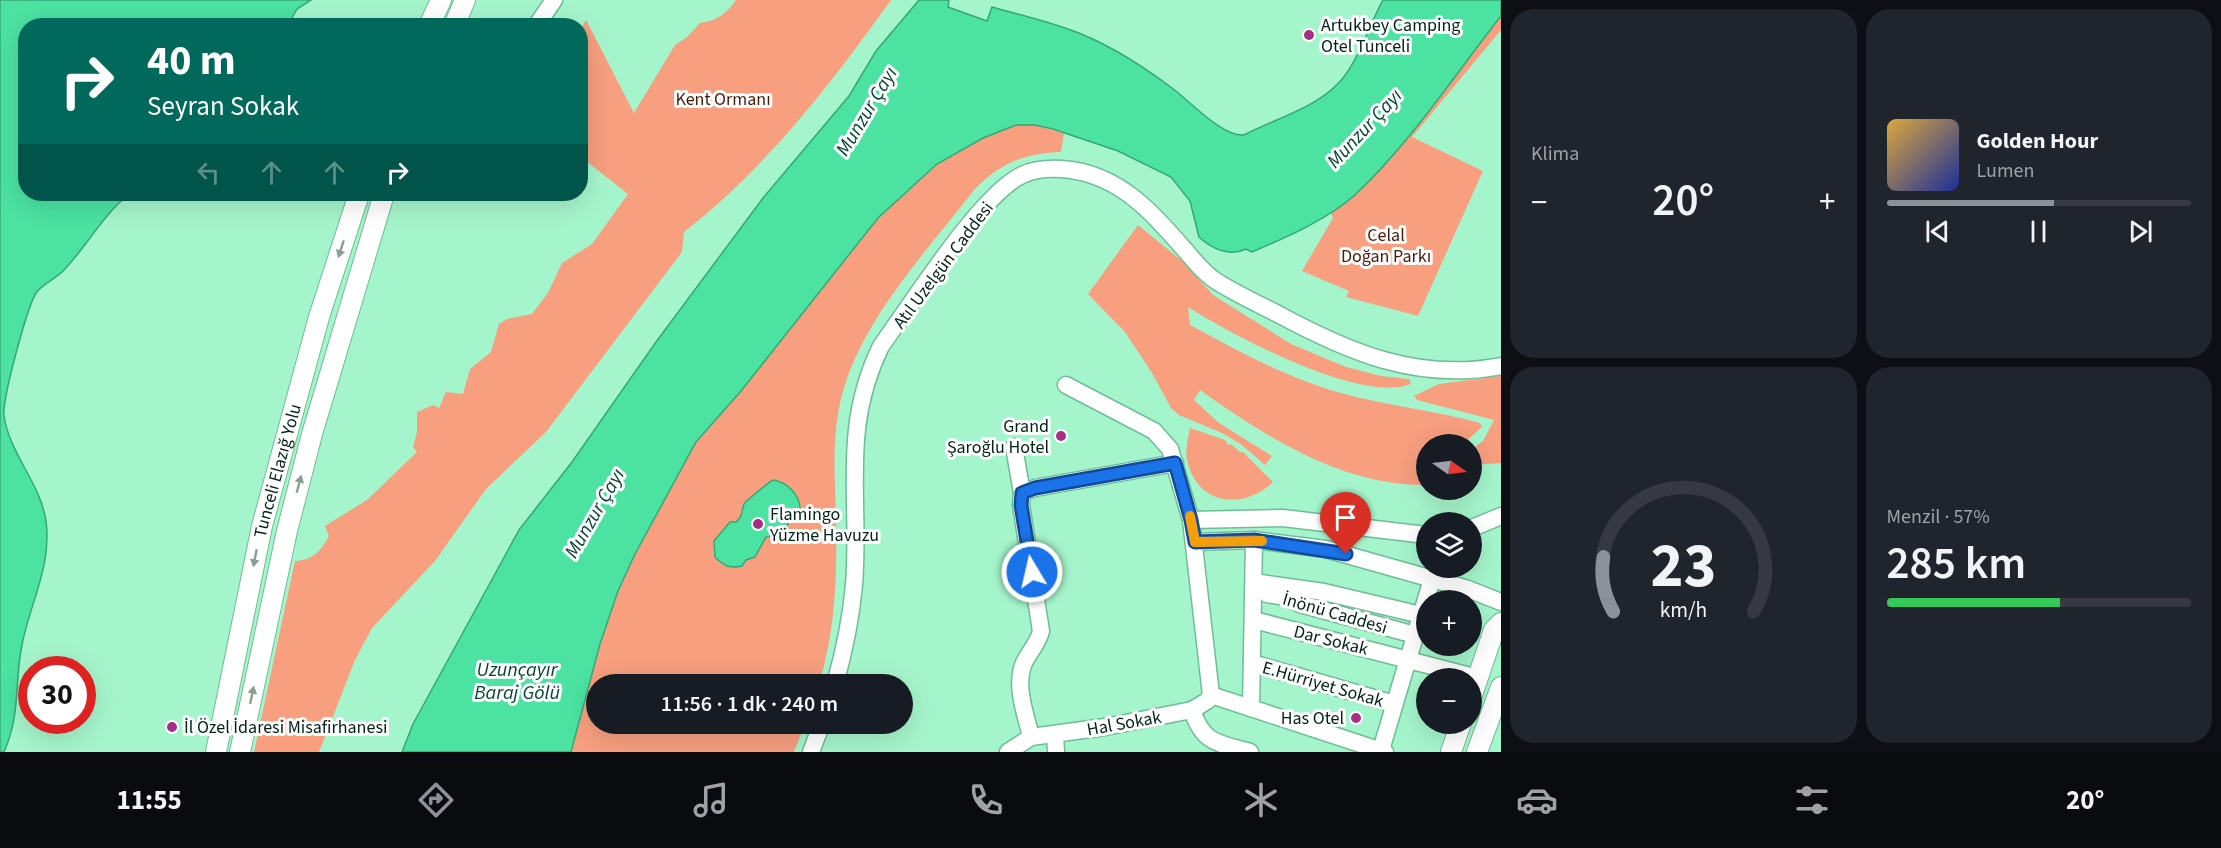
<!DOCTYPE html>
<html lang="tr">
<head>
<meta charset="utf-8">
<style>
  :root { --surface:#171b24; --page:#20242c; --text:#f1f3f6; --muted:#9ea1a6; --line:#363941; --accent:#8c9099 }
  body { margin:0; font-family:"Source Sans 3",sans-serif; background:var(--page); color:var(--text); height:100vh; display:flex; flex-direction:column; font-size:22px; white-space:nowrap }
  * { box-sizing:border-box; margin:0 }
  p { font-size:20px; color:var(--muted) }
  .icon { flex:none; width:33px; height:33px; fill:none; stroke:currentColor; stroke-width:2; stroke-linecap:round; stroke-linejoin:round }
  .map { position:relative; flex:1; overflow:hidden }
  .panel { display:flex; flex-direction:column; gap:9px; padding:9px; background:#0d0f14; width:720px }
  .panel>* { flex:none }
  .banner { position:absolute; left:18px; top:18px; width:570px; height:183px; border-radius:24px; box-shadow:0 6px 24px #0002; background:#00695c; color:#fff; overflow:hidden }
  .needle { width:39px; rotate:104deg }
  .controls { position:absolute; left:1416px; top:434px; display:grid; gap:12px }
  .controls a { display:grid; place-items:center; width:66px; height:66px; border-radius:50%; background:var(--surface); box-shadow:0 6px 24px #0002; font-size:30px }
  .speed { position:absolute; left:18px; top:656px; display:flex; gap:12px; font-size:30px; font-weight:700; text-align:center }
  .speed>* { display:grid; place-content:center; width:78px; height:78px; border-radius:50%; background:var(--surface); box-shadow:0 6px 24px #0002; line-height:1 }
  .speed .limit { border:9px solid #d22; background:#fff; color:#111 }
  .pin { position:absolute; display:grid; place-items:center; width:51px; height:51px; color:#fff; margin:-62px -26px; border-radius:50% 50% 50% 0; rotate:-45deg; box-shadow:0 0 6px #0007 }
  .pin .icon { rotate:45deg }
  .me { position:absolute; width:66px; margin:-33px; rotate:351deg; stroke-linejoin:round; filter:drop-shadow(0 0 4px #0008) }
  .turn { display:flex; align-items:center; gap:21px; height:126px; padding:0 30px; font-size:27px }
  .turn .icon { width:78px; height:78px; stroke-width:2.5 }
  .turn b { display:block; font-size:42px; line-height:51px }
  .lanes { display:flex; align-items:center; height:57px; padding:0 30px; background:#0003; justify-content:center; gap:30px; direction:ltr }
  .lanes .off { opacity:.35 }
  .big { font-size:45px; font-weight:600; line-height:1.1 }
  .panel .widget { flex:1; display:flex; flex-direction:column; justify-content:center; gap:9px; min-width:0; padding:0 21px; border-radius:24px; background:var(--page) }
  .panel .dial { align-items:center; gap:0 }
  .dial svg { height:156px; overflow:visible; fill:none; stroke:var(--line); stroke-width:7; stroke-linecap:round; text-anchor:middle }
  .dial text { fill:var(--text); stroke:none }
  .song { display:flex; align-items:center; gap:18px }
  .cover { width:72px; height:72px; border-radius:9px; background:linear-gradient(135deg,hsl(40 70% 55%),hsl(230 70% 35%)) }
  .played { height:6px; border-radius:3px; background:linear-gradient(90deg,var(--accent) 55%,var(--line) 55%) }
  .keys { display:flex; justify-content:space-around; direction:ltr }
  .heat { display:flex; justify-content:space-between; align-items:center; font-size:33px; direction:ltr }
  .charge { height:9px; border-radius:4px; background:linear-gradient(90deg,#34c759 57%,var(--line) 0) }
  .panel .tiles { flex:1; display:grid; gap:9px; grid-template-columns:repeat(2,1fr) }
  .trip { position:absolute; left:586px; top:674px; width:327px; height:60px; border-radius:30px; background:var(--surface); box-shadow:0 6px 24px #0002; font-weight:600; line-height:60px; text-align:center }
  .tab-bar { display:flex; height:96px; justify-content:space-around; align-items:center; background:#090b0e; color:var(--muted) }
  .tab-bar .icon { width:42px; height:42px }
  .tab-bar .on { color:var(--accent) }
  .tab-bar b { font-size:27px; color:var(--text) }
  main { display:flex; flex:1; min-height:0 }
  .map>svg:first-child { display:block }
</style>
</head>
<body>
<main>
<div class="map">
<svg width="1501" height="752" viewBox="0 0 1501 752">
  <rect width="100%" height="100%" fill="#a5f5cc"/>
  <g fill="#f79f7f">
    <path d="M736 0H891C831 84 766 168 684 232L682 252 546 432 486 489 435 561 372 628 355 660 319 752H254L295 561C313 560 320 552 329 536L325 526 367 500 417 452 413 447 417 432V412L433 405 439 408 446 392 463 394 470 369 491 352 499 324 507 319 532 314 548 293 562 263 592 244 628 194 581 157 580 31 586 20 634 113 675 45 687 37 700 23C717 21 726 14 736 0Z"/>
    <path d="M1501 16V30L1412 137 1483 171 1418 316 1346 297 1349 291 1302 271 1333 218 1331 213C1400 161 1448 83 1501 16Z"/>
    <path d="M1016 125H1035L1064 133 1061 152C1024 153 999 164 974 190 924 255 855 326 839 408 832 444 835 481 836 517 837 574 836 629 819 684H597V723H805L794 752H571L600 644 618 591 635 554 696 442 741 391 878 218 937 164 983 138Z"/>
    <path d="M1138 225 1182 261 1213 295 1291 344 1346 367 1381 376 1409 379 1411 384C1361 404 1232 335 1188 307L1190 325C1238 351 1289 379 1341 393 1387 406 1434 410 1480 423L1482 427 1463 444H1426V485C1343 486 1266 437 1200 390L1194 400 1219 423 1272 456 1265 465 1242 445 1224 434 1179 415 1171 408 1152 373 1125 332 1088 294Z"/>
    <path d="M1501 376V463L1472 465V449L1483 441 1494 420 1417 400 1414 396 1439 384Z"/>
    <path d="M1190 428 1225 440 1228 445 1231 444 1240 452H1243L1273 482C1242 511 1197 505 1187 460 1185 450 1188 438 1190 428Z"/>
  </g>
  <g fill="#4be2a2" stroke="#35a877" stroke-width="1.5">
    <path d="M0 0H311L297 9 288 25 26 26V194H129C102 216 87 246 64 270 57 278 42 284 36 293 27 308 2 399 4 416 10 455 40 482 46 521 52 566 30 603 22 645 14 684 21 714 4 752H0Z"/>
    <path d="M919 0H949L948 7 987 21 992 7C1017 14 1043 20 1068 29 1106 42 1140 64 1172 88 1190 101 1222 137 1244 135 1276 118 1320 107 1343 78 1361 55 1369 25 1383 0H1501V16C1454 76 1411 142 1356 194 1327 220 1287 237 1252 252L1246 249C1230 257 1212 249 1199 237L1190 201 1171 177 1118 151 1053 129 1035 125H1016L983 138 937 164 878 218 741 391 696 442 635 554 618 591 600 644 571 752H402L413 724 519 530 572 462 656 342 763 198 849 96 876 51Z"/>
    <path d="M773 480C787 482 800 495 800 509L789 517C788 533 781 535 766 537L755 557 746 560 742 566C730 569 724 566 715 557L714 541 730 522H736C743 516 741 512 744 504 745 502 770 481 773 480Z"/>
  </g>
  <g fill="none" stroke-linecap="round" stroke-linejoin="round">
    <defs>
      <g id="minor">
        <path d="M536 26 554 0"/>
        <path d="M1066 385 1154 431 1170 449 1191 520 1211 695"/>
        <path d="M1014 447 1022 493"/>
        <path d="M1191 520 1283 518 1426 535"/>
        <path d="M1472 528 1501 516"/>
        <path d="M1195 542 1254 540 1326 549 1468 589 1501 602"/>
        <path d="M1254 582 1324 592 1421 615"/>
        <path d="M1267 594 1285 597 1300 604 1415 635"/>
        <path d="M1254 620 1478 678"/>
        <path d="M1252 663 1394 704"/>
        <path d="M835 684C844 652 851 618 854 585 861 498 840 430 881 346 911 305 980 195 1022 175 1037 168 1055 168 1071 170 1121 177 1153 213 1184 249 1194 260 1203 273 1216 281 1235 293 1256 303 1276 313 1348 352 1417 382 1501 366"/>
        <path d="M1211 695 1385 752"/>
        <path d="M1251 708 1254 540"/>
        <path d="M1192 710C1203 744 1218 743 1250 752"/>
        <path d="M1055 735 1056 752"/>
        <path d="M1031 737C1026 715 1015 688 1023 665 1028 653 1038 644 1041 631L1021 505 1022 493 1035 488 1175 463"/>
        <path d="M1381 750 1432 579"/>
        <path d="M811 752 822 723"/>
        <path d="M1008 752 1031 737 1105 727 1192 710 1207 701 1211 695"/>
      </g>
      <g id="major">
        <path d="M429 26 441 0"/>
        <path d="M454 26 465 0"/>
        <path d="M1472 695 1494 630 1501 623"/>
        <path id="s1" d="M216 752 262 526 319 317 359 194"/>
        <path d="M240 752 287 531 312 434 384 194"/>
        <path d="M1451 752 1461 723"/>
        <path d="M1477 752 1501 687"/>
      </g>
    </defs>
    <use href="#minor" stroke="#6fbd96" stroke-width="19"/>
    <use href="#major" stroke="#6fbd96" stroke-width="22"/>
    <use href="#minor" stroke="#fff" stroke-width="16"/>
    <use href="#major" stroke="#fff" stroke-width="20"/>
  </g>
  <defs><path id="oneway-solid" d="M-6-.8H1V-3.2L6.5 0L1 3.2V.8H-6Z" transform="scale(1.5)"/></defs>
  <g fill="#8d9c95">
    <use href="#oneway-solid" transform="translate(341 249) rotate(108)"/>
    <use href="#oneway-solid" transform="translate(299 484) rotate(-75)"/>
    <use href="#oneway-solid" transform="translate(255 558) rotate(101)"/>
    <use href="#oneway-solid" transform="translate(252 695) rotate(-78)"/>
  </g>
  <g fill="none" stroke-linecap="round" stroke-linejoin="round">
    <defs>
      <path id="route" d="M1032 572 1021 505 1022 493 1035 488 1175 463 1191 520 1195 542 1254 540 1346 554"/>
    </defs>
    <use href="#route" stroke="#114b97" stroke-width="15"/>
    <use href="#route" stroke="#1a73e8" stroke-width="10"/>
    <path stroke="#f59e0b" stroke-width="10" d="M1190 516 1195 542 1262 541"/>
  </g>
  <g fill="#a62e85" stroke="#fff" stroke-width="2">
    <circle cx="1309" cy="35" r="6"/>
    <circle cx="1061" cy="436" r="6"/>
    <circle cx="758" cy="524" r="6"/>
    <circle cx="1356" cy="718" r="6"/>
    <circle cx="172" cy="727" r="6"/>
  </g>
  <g text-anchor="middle" stroke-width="6" stroke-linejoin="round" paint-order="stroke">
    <g font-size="18" fill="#012214" stroke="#fff" text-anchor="start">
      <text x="1321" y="31">Artukbey Camping<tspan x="1321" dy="21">Otel Tunceli</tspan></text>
      <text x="1049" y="432" text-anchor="end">Grand<tspan x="1049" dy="21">Şaroğlu Hotel</tspan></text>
      <text x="770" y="520">Flamingo<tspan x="770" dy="21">Yüzme Havuzu</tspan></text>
      <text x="1344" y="724" text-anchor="end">Has Otel</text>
      <text x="184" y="733">İl Özel İdaresi Misafirhanesi</text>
    </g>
    <g font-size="18" fill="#481b09" stroke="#fff">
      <text x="723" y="105">Kent Ormanı</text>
      <text x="1386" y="241">Celal<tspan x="1386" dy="21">Doğan Parkı</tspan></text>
    </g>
    <g font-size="18" fill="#012214" stroke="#fff">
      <text transform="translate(943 265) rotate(-53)" y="6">Atıl Uzelgün Caddesi</text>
      <text dy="6" stroke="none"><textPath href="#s1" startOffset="288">Tunceli Elazığ Yolu</textPath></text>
      <text transform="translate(1335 613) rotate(16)" y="6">İnönü Caddesi</text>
      <text transform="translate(1331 640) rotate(14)" y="6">Dar Sokak</text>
      <text transform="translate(1323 684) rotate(16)" y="6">E.Hürriyet Sokak</text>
      <text transform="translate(1124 723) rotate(-10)" y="6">Hal Sokak</text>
    </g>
    <g font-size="20" font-style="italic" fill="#03452d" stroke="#fff">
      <text transform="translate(866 111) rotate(-59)" y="7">Munzur Çayı</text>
      <text transform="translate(1364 128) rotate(-47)" y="7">Munzur Çayı</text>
      <text transform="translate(594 513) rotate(-60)" y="7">Munzur Çayı</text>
      <text x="517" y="676">Uzunçayır<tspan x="517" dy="23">Baraj Gölü</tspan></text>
    </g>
  </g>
</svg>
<div class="controls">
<a><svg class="needle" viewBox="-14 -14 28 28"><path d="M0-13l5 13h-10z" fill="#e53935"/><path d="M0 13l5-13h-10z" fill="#9ea1a6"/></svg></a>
<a><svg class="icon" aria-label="layers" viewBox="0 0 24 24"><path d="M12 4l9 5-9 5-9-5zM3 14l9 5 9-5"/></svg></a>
<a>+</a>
<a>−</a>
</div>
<div class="speed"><div class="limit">30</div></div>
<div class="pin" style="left:1346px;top:554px;background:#d93025"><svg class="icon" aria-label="arrive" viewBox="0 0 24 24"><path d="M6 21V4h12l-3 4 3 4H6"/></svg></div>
<svg class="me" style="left:1032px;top:572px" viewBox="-20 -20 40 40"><circle r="17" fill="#1a73e8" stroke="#fff" stroke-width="3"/><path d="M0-11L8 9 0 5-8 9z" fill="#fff"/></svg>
<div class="trip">11:56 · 1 dk · 240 m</div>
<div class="banner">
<div class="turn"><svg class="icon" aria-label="right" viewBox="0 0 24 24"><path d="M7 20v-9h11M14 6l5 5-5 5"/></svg><div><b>40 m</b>Seyran Sokak</div></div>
<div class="lanes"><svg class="icon off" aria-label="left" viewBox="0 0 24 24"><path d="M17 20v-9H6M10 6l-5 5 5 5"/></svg><svg class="icon off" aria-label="ahead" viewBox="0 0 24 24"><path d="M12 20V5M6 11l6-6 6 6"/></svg><svg class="icon off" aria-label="ahead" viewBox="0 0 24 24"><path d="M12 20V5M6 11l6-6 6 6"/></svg><svg class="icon" aria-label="right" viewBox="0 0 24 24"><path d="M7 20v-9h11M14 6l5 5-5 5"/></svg></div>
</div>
</div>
<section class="panel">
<div class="tiles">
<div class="widget"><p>Klima</p>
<div class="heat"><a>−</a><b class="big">20°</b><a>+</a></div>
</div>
<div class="widget">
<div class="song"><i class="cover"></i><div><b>Golden Hour</b><p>Lumen</p></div></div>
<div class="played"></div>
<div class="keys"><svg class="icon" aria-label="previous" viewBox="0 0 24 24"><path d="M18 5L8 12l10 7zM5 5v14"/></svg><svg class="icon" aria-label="pause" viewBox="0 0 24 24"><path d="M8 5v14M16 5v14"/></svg><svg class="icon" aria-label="next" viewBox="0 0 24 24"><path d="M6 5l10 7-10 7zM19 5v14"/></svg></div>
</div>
<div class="widget dial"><svg viewBox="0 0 100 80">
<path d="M14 69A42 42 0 1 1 86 69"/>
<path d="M14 69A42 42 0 0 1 9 41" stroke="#8c9099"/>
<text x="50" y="56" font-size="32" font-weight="700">23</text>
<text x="50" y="72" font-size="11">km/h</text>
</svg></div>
<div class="widget"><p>Menzil · 57%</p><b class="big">285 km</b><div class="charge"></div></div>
</div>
</section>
</main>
<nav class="tab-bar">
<b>11:55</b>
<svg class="icon on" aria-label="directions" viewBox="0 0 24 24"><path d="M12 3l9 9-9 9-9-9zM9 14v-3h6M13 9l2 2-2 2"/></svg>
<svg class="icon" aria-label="music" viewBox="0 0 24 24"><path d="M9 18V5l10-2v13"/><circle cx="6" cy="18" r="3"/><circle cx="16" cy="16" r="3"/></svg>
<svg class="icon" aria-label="phone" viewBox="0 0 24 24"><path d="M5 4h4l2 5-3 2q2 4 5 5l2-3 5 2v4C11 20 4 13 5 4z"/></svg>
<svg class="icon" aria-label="climate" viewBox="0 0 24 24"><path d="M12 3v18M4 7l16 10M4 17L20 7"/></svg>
<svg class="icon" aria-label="car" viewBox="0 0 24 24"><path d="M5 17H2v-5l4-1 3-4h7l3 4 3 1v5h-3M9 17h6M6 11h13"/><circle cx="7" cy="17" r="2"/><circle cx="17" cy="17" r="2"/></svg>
<svg class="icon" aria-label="filters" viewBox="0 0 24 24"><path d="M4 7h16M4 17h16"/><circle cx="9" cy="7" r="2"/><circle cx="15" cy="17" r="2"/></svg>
<b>20°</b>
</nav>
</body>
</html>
